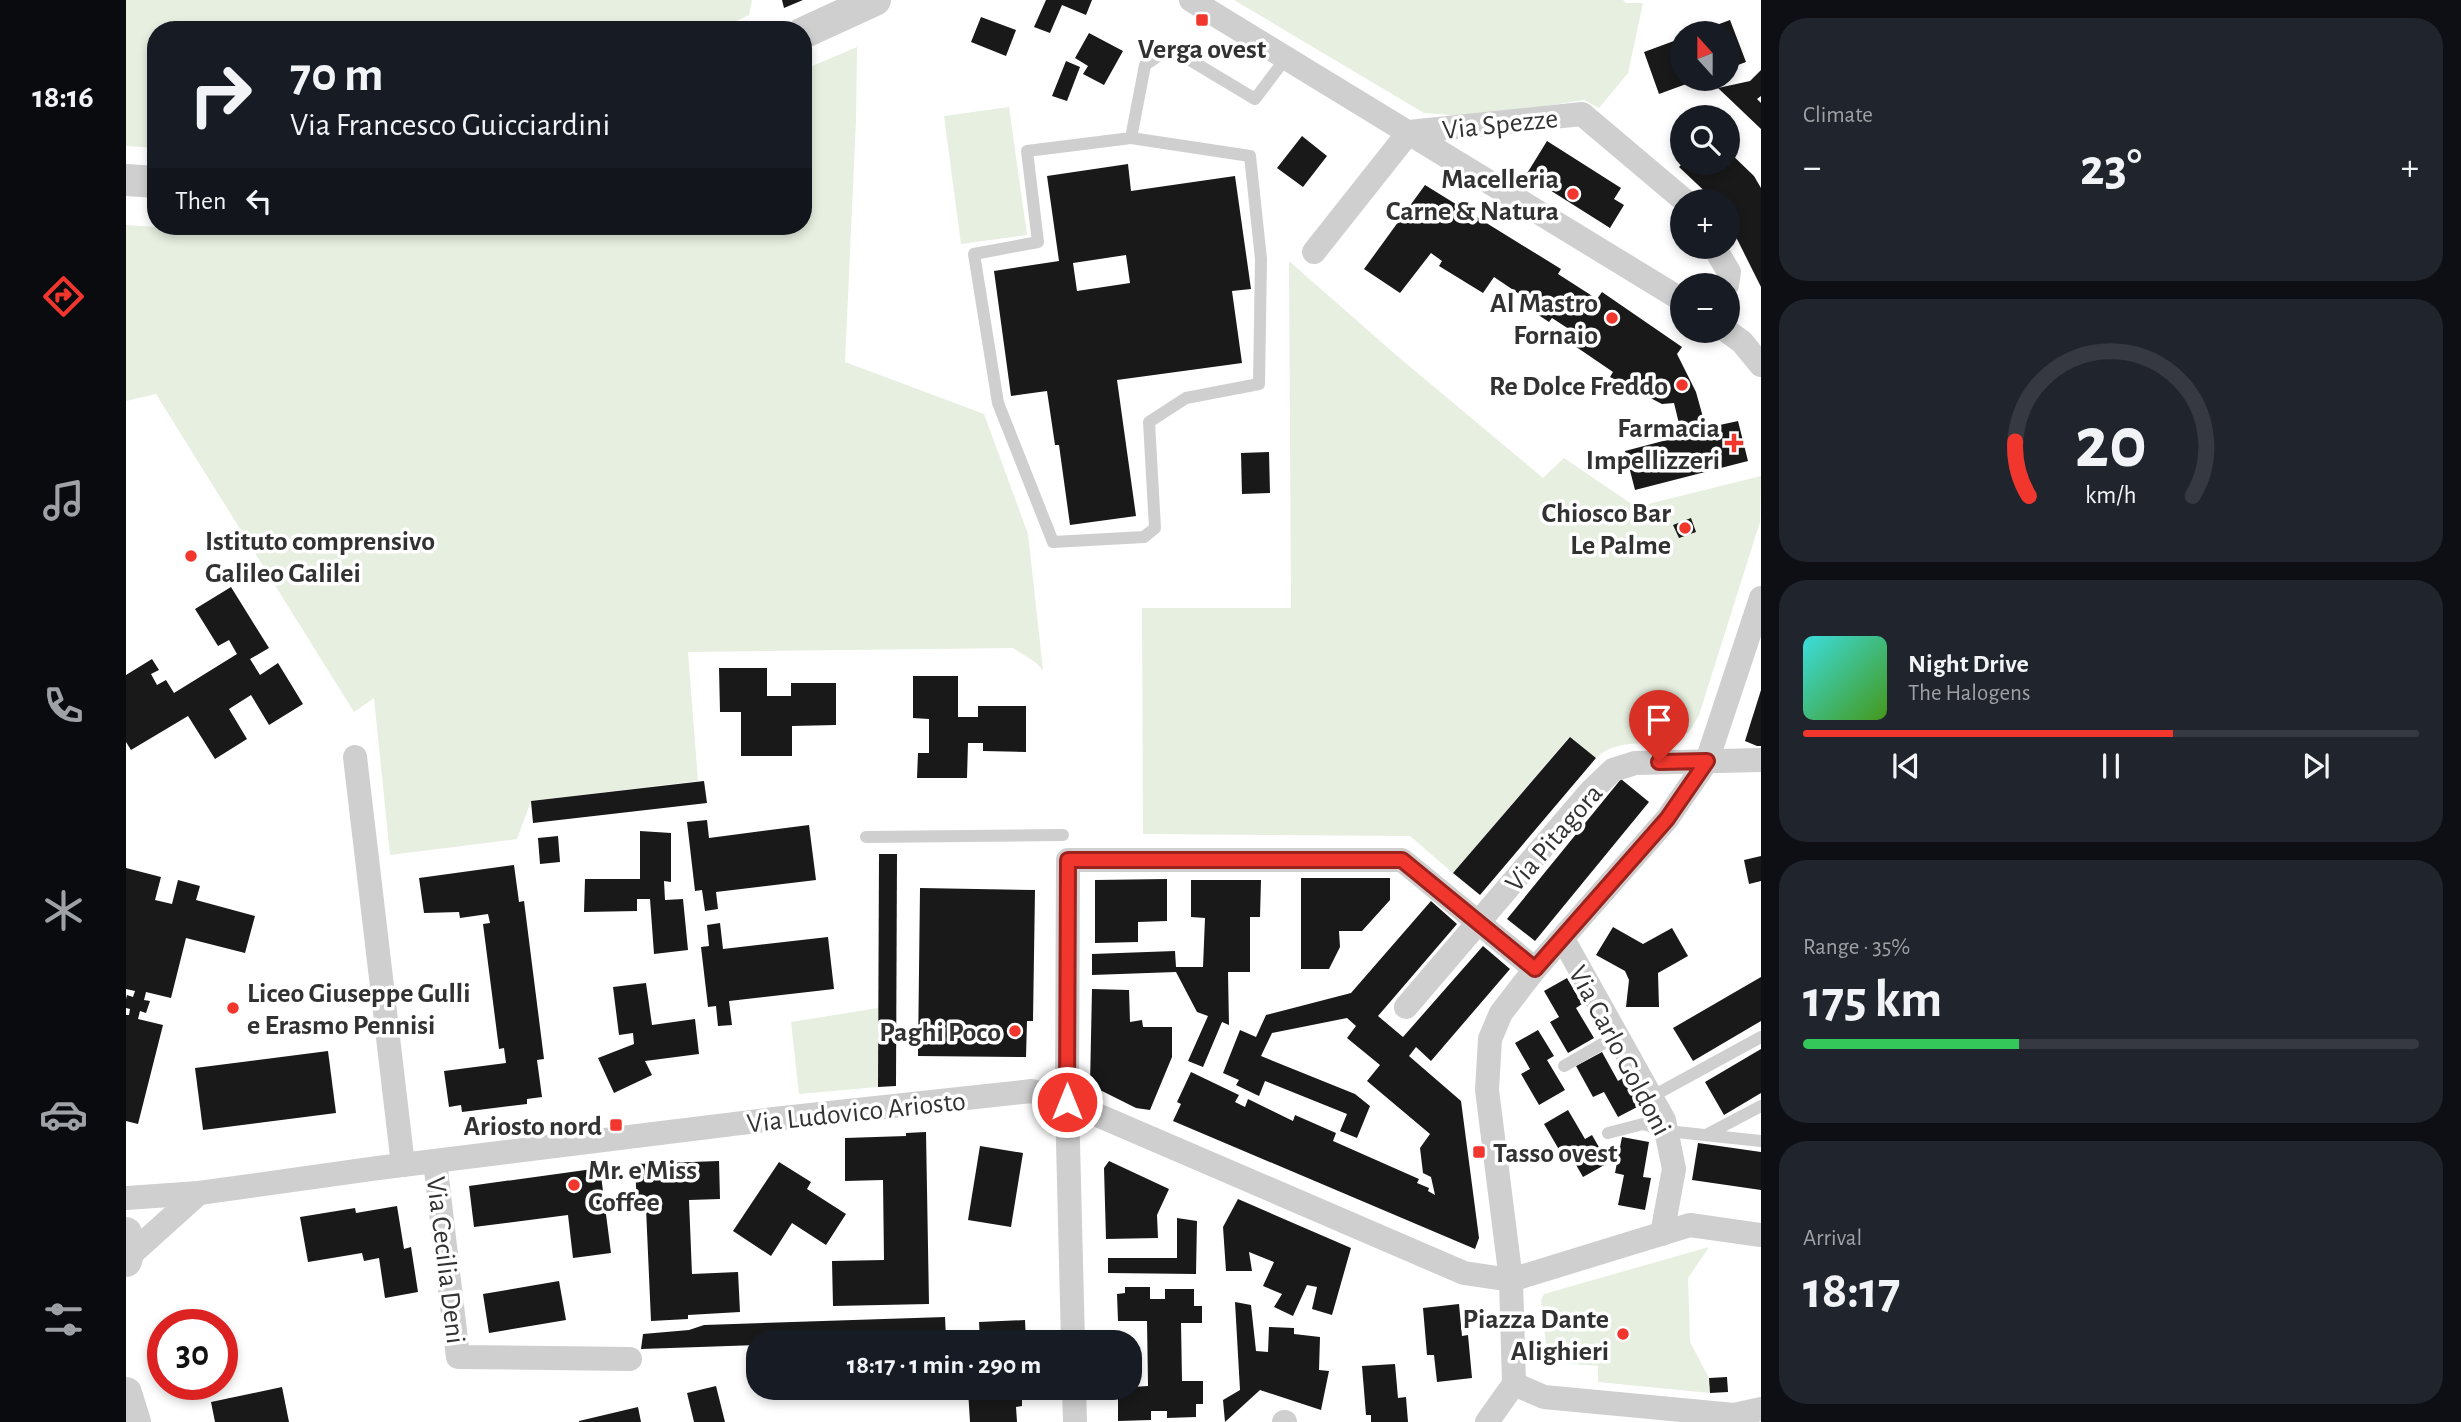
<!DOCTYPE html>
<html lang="en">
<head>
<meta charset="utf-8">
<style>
  :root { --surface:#171b24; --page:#20242c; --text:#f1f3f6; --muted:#9ea1a6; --line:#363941; --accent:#f0362d }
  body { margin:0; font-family:"Alegreya Sans",sans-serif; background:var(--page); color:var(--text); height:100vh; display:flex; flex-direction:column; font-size:26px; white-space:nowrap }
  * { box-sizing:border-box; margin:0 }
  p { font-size:23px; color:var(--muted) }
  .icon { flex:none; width:38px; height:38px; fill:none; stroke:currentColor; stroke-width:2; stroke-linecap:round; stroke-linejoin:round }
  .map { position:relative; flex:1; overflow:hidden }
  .side { display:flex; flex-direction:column; gap:18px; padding:18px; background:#0d0f14; width:700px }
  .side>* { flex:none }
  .top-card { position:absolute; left:21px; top:21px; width:665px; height:214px; border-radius:28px; box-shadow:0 4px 10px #0003; background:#171b24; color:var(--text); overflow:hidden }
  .needle { width:46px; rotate:339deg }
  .fabs { position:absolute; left:1544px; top:21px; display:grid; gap:14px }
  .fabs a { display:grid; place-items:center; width:70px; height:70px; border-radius:50%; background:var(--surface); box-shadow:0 4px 10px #0003; font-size:35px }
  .speed { position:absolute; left:21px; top:1309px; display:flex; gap:14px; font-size:35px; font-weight:700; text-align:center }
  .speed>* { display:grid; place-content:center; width:91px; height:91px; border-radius:50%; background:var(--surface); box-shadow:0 4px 10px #0003; line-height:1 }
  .speed .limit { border:10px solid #d22; background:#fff; color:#111 }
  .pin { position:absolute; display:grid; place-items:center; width:60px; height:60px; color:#fff; margin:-72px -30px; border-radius:50% 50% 50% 0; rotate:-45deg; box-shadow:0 0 7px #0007 }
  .pin .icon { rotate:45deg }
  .me { position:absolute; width:77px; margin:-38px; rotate:0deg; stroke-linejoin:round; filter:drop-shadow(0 0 5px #0008) }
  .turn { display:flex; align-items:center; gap:24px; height:147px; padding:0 28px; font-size:32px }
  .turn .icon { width:91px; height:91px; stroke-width:2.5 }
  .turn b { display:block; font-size:49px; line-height:60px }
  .then { display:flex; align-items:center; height:66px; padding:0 28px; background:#0003; gap:14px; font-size:26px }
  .big { font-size:52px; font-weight:700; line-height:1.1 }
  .side .card { flex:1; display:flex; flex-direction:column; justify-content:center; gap:10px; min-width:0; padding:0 24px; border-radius:28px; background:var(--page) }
  .side .dial { align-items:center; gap:0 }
  .dial svg { height:182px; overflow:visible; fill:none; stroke:var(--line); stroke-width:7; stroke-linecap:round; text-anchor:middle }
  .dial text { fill:var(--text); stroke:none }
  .song { display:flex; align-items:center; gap:21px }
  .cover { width:84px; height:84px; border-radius:10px; background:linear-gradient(135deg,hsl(180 70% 55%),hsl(100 70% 35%)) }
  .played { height:7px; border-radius:4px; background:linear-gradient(90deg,var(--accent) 60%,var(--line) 60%) }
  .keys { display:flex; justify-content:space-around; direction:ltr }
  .heat { display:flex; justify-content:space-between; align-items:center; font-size:38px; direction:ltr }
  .charge { height:10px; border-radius:5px; background:linear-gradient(90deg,#34c759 35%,var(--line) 0) }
  .trip { position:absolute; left:620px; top:1330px; width:396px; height:70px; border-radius:28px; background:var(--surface); box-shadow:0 4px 10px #0003; font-weight:700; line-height:70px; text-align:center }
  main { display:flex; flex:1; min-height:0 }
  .tabs { display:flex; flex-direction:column; width:126px; justify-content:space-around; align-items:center; background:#090b0e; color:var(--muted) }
  .tabs .icon { width:49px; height:49px }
  .tabs .active { color:var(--accent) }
  .tabs b { font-size:32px; color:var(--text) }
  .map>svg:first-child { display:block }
</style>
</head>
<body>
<main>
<nav class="tabs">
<b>18:16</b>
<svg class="icon active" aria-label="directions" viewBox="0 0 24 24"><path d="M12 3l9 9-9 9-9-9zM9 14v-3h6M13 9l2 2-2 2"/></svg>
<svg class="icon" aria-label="music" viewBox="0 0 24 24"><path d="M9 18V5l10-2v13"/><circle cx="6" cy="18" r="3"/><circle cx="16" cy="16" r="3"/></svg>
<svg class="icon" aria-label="phone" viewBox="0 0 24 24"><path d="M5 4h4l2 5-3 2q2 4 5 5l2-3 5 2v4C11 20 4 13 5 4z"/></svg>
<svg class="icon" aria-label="climate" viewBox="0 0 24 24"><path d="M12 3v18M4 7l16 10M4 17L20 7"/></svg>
<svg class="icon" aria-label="car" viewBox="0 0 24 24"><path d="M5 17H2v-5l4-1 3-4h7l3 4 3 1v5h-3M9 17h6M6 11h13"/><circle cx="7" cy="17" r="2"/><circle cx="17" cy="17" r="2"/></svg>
<svg class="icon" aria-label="filters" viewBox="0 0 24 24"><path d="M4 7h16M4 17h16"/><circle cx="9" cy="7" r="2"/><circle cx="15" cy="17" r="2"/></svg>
</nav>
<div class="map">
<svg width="1635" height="1422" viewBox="0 0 1635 1422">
  <rect width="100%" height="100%" fill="#fff"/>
  <g fill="#e6efe0">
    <path d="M0 0H626L623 15 591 30H30V148L0 146Z"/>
    <path d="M1108 0H1497L1500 3H1517L1502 73 1473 108 1458 100 1349 117 1298 113Z"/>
    <path d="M731 47 730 121 719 362 858 414 902 534 917 670 909 662 887 648 562 652 572 781 405 801 391 839 264 855 248 698 228 712 30 394 0 401V225L60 229 128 226H677V70Z"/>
    <path d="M883 107 901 235 835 244 818 116Z"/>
    <path d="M1163 261 1270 355 1417 478 1438 458 1510 507 1635 476 1634 522 1573 715C1569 721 1566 730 1560 734 1538 753 1497 732 1470 758L1443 737 1327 873 1284 836 1017 834 1016 608H1165Z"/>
    <path d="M752 1008V1087L673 1094 665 1022Z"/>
    <path d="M1583 1247 1562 1278 1564 1342 1583 1378 1584 1393 1472 1382V1366L1422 1362 1415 1300 1418 1294Z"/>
  </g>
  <g fill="#191919" fill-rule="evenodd">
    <path d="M656 0H677L658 8Z"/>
    <path d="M920 0H966L960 15 936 5 924 33 908 27Z"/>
    <path d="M855 17 890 30 880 56 845 42Z"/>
    <path d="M1604 20 1620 62 1601 69V33H1569Z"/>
    <path d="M963 33 997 51 978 85 957 74 962 66 949 58Z"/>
    <path d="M1556 38V79H1574L1533 94 1518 52Z"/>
    <path d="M940 61 954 67 941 101 926 96Z"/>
    <path d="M1635 70V96L1631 99 1635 103V129L1592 88 1624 81Z"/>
    <path d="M1176 136 1201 156 1177 187 1151 168Z"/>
    <path d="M1421 141 1495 188 1488 199 1498 205 1484 228 1400 175Z"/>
    <path d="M1601 150 1628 176 1635 188V287L1601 219V201H1589L1553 167 1557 163H1601Z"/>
    <path d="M1002 164 1005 191 1109 176 1125 289 1106 291 1116 363 991 380 1010 516 944 525 933 445H929L921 391 885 396 868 271 933 261 921 176ZM1000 255 1004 283 951 291 947 263Z"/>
    <path d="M1299 185 1435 269 1432 274 1471 299 1476 292 1556 347 1551 354 1570 392 1580 428 1612 421 1622 461 1509 490 1499 451 1556 436 1548 403 1536 404 1484 377 1487 372 1443 342 1449 333 1426 318 1423 322 1411 314 1414 308 1368 277 1357 293 1313 266 1316 261 1305 253 1274 293 1238 269Z"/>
    <path d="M1143 452 1144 493 1116 494 1115 453Z"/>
    <path d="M1565 518 1570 532 1553 538 1547 525Z"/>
    <path d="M105 587 143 648 124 659 134 675 152 663 177 704 143 725 125 695 103 709 121 739 89 759 62 716 5 750 0 742V675L26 659 33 670 25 674 31 685 40 680 48 693 111 654 103 640 92 646 69 609Z"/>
    <path d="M593 668H641V696H665V683H710V725L666 726V756H615V712H594Z"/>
    <path d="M787 676H832V717H852V706H900V752L857 751V743H842L841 778H791L792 753H803V719L787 718Z"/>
    <path d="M1635 690V746H1631L1619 741Z"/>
    <path d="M1444 737 1470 758 1354 895 1327 873Z"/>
    <path d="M1495 779 1523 802 1409 941 1381 919Z"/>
    <path d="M578 781 581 803 407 823 405 801Z"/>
    <path d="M581 820 583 838 683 825 690 880 590 892 592 909 579 911 576 890 569 891 561 822Z"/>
    <path d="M514 831 545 833V882L538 881 539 900 557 899 562 950 528 954 524 899H511V911L458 912 459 879H514Z"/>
    <path d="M432 836 434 862 414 864 412 838Z"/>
    <path d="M753 854H771L770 1086 752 1087Z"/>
    <path d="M1635 856V881L1623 884 1618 860Z"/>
    <path d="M388 865 393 902 398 901 418 1059 411 1060 416 1097 401 1099V1104L336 1112 335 1105 323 1107 318 1071 380 1063 378 1048 373 1049 357 924 364 923 362 914 334 918 333 912 298 913 293 878Z"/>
    <path d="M0 868 35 877 29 900 46 904 52 880 74 886 70 900 129 916 119 953 60 938 45 998 20 992 18 1000 24 1001 20 1013 14 1011 12 1019 37 1025 12 1124 0 1121V1015H3L4 1009 0 1008V999L1 995 7 997 9 991 0 989Z"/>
    <path d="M1175 878H1264V900L1236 931H1213L1214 947 1203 969H1175Z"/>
    <path d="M1041 879V921L1012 922V942L969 943V880Z"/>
    <path d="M1065 880H1135L1134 917H1124V972H1102L1103 1025 1096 1022 1077 1067 1062 1061 1082 1016 1071 1012 1050 972 966 975V954L1049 951 1050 967H1077L1079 918 1065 917Z"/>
    <path d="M794 888 909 890 907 1021H901L900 1057 792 1056Z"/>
    <path d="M1305 901 1331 924 1252 1016 1277 1037 1357 946 1384 969 1305 1061 1290 1047 1283 1056 1335 1101 1353 1238 1349 1249 1047 1121 1055 1104 1051 1102 1065 1072 1113 1095 1109 1102 1119 1107 1122 1099 1167 1121 1169 1115 1210 1133 1207 1141 1293 1179 1291 1183 1303 1188 1302 1191 1309 1195 1305 1177 1297 1173 1294 1148 1304 1134 1241 1081 1254 1065 1221 1038 1230 1026 1221 1018 1146 1033 1135 1056 1229 1094 1244 1106 1231 1138 1214 1131 1221 1114 1139 1081 1133 1096 1110 1085 1113 1080 1097 1073 1114 1030 1130 1037 1140 1015 1225 993Z"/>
    <path d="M594 923 597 949 702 937 708 989 603 1001 606 1025 592 1026 590 1006 582 1007 575 947 583 946 581 925Z"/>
    <path d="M1487 927 1517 944 1546 928 1562 956 1532 973 1533 1007H1500L1503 980 1499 971 1470 955Z"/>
    <path d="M1635 977V1021L1567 1061 1547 1028Z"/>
    <path d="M1441 978 1456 1004 1450 1008 1468 1038 1442 1053 1424 1022 1433 1017 1418 991Z"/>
    <path d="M520 983 526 1025 569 1019 573 1054 519 1061 526 1075 488 1093 472 1058 508 1044 507 1033 493 1035 487 987Z"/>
    <path d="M966 989 1003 990 1004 1022 1016 1020 1017 1027H1046V1057L1024 1110 1010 1108 964 1085Z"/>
    <path d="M1412 1030 1428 1056 1421 1060 1439 1090 1413 1105 1395 1074 1404 1069 1389 1043Z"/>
    <path d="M1635 1049V1093L1598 1115 1579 1082Z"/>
    <path d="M202 1051 210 1113 77 1130 69 1068Z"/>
    <path d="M1476 1052 1492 1081 1500 1076 1515 1105 1492 1117 1478 1092 1467 1097 1450 1066Z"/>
    <path d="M1442 1110 1459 1139 1466 1135 1482 1163 1457 1177 1441 1149 1435 1153 1418 1124Z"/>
    <path d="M800 1132 803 1304 707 1306 706 1261 758 1260 757 1180 719 1181V1138L780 1136V1133Z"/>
    <path d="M1496 1137 1523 1142 1517 1177 1525 1178 1519 1210 1492 1205 1498 1175 1489 1173Z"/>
    <path d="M1572 1143 1635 1152V1190L1566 1180Z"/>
    <path d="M854 1146 897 1153 885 1227 842 1220Z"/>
    <path d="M593 1161 594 1199 563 1200 566 1274 612 1272 614 1312 562 1315V1319L525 1321 520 1208H511L509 1164Z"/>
    <path d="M983 1161 1043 1189 1031 1215 1032 1238 980 1239 978 1168Z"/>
    <path d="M653 1162 685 1182 681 1189 720 1214 700 1245 666 1223 645 1256 607 1231Z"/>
    <path d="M474 1168 485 1253 447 1258 442 1215 348 1227 343 1186Z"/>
    <path d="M1112 1199 1225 1248 1206 1315 1186 1309 1191 1287 1181 1285 1167 1316 1148 1307 1156 1294 1137 1286 1148 1262 1123 1252 1126 1271H1100L1097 1227Z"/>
    <path d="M271 1206 278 1249 285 1247 292 1292 259 1298 253 1258 238 1261 236 1253 182 1262 174 1217 229 1208 230 1213Z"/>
    <path d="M1051 1218 1071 1221 1070 1274 982 1273V1258H1051Z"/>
    <path d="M433 1281 440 1320 363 1333 357 1294Z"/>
    <path d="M999 1287H1024V1299H1039V1289H1068V1306H1076V1323H1055L1056 1381H1077V1404H1070V1417L1041 1418V1411H1025V1420L992 1421V1388L1022 1386 1021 1321H992L991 1294 999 1293Z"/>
    <path d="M1109 1302 1125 1305 1130 1351 1142 1352 1143 1327 1168 1328V1334L1194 1337 1193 1370 1203 1371 1195 1410 1134 1390 1099 1422 1097 1400 1114 1390Z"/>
    <path d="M1333 1304 1336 1336 1342 1335 1346 1378 1311 1382 1308 1355H1301L1297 1308Z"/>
    <path d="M819 1317 820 1338 632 1342V1345L515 1349 517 1334 563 1330 578 1325Z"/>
    <path d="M899 1320 900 1342H854L853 1322Z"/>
    <path d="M1269 1364 1272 1398 1280 1397 1282 1422H1245V1415H1240L1236 1366Z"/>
    <path d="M1601 1377 1602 1392 1584 1393 1583 1378Z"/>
    <path d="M590 1386 599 1422H568L561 1393Z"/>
    <path d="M156 1387 163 1422H89L85 1402Z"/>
    <path d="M869 1388H902V1390L896 1391V1406L890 1407 891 1422H844L842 1390Z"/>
    <path d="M512 1407 515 1422H453V1421Z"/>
  </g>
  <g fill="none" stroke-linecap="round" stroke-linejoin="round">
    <g stroke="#cfcfcf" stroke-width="12">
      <path d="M1005 138 1124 156 1135 259 1133 384 1060 398 1023 422 1029 528 1018 537 927 542 872 403 848 254 912 242 901 151 1005 138 1019 65 1044 48 1129 99 1160 58"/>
      <path d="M740 837 937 835"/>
      <path d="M1438 1066 1490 1036"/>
      <path d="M1525 1097 1635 1037"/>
      <path d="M1482 1133 1517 1124 1541 1131 1635 1141"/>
      <path d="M1580 1135 1635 1106"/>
    </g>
    <g stroke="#cfcfcf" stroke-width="24">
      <path d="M1065 0 1556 300"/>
      <path d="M1588 247 1603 272 1601 285"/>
      <path d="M1188 252 1283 132 1456 114 1559 201"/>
      <path d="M1601 331 1616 342 1635 365"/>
      <path d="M1635 598 1581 761 1541 819 1409 969 1375 1013 1364 1039 1361 1090 1385 1280 1388 1384 1418 1397 1608 1415 1635 1409"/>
      <path d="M229 757 277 1165"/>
      <path d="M1437 939 1538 1120 1548 1169 1536 1234"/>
      <path d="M1280 1007 1464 792 1487 770 1509 763 1635 760"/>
      <path d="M309 1161 332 1357 504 1359"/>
      <path d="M0 1198 73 1193 252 1168 648 1119 906 1091 941 1102 1338 1273 1385 1280 1564 1225 1635 1235"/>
      <path d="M3 1256 73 1193"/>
      <path d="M947 1342 941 1102 942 860H1276L1409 969"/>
      <path d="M948 1388 949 1422"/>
      <path d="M1158 1422H1159"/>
      <path d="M1361 1422 1388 1384"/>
    </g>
    <g stroke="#cfcfcf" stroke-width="32">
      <path d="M677 33 749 0"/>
      <path d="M0 180 30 182"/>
      <path d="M0 1233 4 1245 0 1261"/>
      <path d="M0 1393 9 1422"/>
    </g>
  </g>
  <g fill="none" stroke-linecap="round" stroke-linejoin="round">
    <defs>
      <path id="route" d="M941 1102 942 860H1276L1409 969 1541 819 1581 761 1533 762"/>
    </defs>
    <use href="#route" stroke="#9c231d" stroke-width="18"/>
    <use href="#route" stroke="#f0362d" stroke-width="12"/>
  </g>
  <g fill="#f0362d" stroke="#fff" stroke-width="2.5">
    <rect x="1069" y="13" width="14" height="14" rx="3.5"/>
    <circle cx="1447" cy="194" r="7"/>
    <circle cx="1486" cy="318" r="7"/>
    <circle cx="1556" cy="385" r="7"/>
    <path d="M1604.5 432.5h7v7h7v7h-7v7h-7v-7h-7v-7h7z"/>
    <circle cx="1559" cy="528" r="7"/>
    <circle cx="65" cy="556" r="7"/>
    <circle cx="107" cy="1008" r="7"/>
    <circle cx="889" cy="1031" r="7"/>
    <rect x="483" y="1118" width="14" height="14" rx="3.5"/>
    <rect x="1346" y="1145" width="14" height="14" rx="3.5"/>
    <circle cx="448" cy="1185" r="7"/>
    <circle cx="1497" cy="1334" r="7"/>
  </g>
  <g text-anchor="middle" stroke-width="7" stroke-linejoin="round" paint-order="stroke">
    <g font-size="28" font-weight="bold" fill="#323232" stroke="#fff" text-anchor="end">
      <text x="1076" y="58" text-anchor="middle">Verga ovest</text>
      <text x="1433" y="188">Macelleria<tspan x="1433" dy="32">Carne &amp; Natura</tspan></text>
      <text x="1472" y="312">Al Mastro<tspan x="1472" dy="32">Fornaio</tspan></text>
      <text x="1542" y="395">Re Dolce Freddo</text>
      <text x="1594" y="437">Farmacia<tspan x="1594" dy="32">Impellizzeri</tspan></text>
      <text x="1545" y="522">Chiosco Bar<tspan x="1545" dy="32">Le Palme</tspan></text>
      <text x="79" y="550" text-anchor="start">Istituto comprensivo<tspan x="79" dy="32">Galileo Galilei</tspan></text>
      <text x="121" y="1002" text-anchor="start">Liceo Giuseppe Gulli<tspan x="121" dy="32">e Erasmo Pennisi</tspan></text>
      <text x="875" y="1041">Paghi Poco</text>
      <text x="476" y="1135">Ariosto nord</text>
      <text x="1367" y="1162" text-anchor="start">Tasso ovest</text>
      <text x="462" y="1179" text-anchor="start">Mr. e Miss<tspan x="462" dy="32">Coffee</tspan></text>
      <text x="1483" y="1328">Piazza Dante<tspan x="1483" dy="32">Alighieri</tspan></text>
    </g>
    <g font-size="28" fill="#323232" stroke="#fff">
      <text transform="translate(1374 123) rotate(-6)" y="10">Via Spezze</text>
      <text transform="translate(1427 837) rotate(-49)" y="10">Via Pitagora</text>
      <text transform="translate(1495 1050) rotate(62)" y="10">Via Carlo Goldoni</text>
      <text transform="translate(730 1111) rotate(-6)" y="10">Via Ludovico Ariosto</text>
      <text transform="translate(321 1260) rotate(83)" y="10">Via Cecilia Deni</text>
    </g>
  </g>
</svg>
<div class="fabs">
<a><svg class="needle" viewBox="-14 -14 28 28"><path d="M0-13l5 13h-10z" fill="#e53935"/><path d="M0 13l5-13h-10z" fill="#9ea1a6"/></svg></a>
<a><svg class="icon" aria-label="search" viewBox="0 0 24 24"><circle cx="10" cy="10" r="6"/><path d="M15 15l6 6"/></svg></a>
<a>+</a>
<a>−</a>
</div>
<div class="speed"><div class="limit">30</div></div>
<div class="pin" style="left:1533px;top:762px;background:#d93025"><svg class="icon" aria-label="arrive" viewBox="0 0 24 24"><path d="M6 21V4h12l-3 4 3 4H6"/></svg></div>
<svg class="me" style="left:941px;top:1102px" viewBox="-20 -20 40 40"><circle r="17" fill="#f0362d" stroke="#fff" stroke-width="3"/><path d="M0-11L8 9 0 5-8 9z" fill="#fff"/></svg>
<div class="trip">18:17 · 1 min · 290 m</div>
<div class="top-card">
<div class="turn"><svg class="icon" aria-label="right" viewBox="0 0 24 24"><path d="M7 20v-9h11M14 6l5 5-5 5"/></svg><div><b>70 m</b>Via Francesco Guicciardini</div></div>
<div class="then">Then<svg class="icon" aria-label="left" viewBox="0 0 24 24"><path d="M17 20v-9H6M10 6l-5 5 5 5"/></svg></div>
</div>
</div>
<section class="side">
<div class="card"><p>Climate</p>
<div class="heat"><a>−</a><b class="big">23°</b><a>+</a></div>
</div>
<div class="card dial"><svg viewBox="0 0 100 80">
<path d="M14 69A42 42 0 1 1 86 69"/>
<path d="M14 69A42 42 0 0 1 8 45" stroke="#f0362d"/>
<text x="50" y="56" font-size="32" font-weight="700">20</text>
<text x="50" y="72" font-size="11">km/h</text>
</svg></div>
<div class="card">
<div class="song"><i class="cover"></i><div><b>Night Drive</b><p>The Halogens</p></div></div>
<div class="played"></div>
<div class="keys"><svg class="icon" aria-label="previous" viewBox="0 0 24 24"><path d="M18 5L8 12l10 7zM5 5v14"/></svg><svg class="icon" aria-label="pause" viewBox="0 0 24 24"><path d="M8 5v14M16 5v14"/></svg><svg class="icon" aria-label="next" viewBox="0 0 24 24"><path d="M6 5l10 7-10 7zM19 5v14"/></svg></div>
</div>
<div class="card"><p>Range · 35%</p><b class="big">175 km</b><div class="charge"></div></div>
<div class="card"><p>Arrival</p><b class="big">18:17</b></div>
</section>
</main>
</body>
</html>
